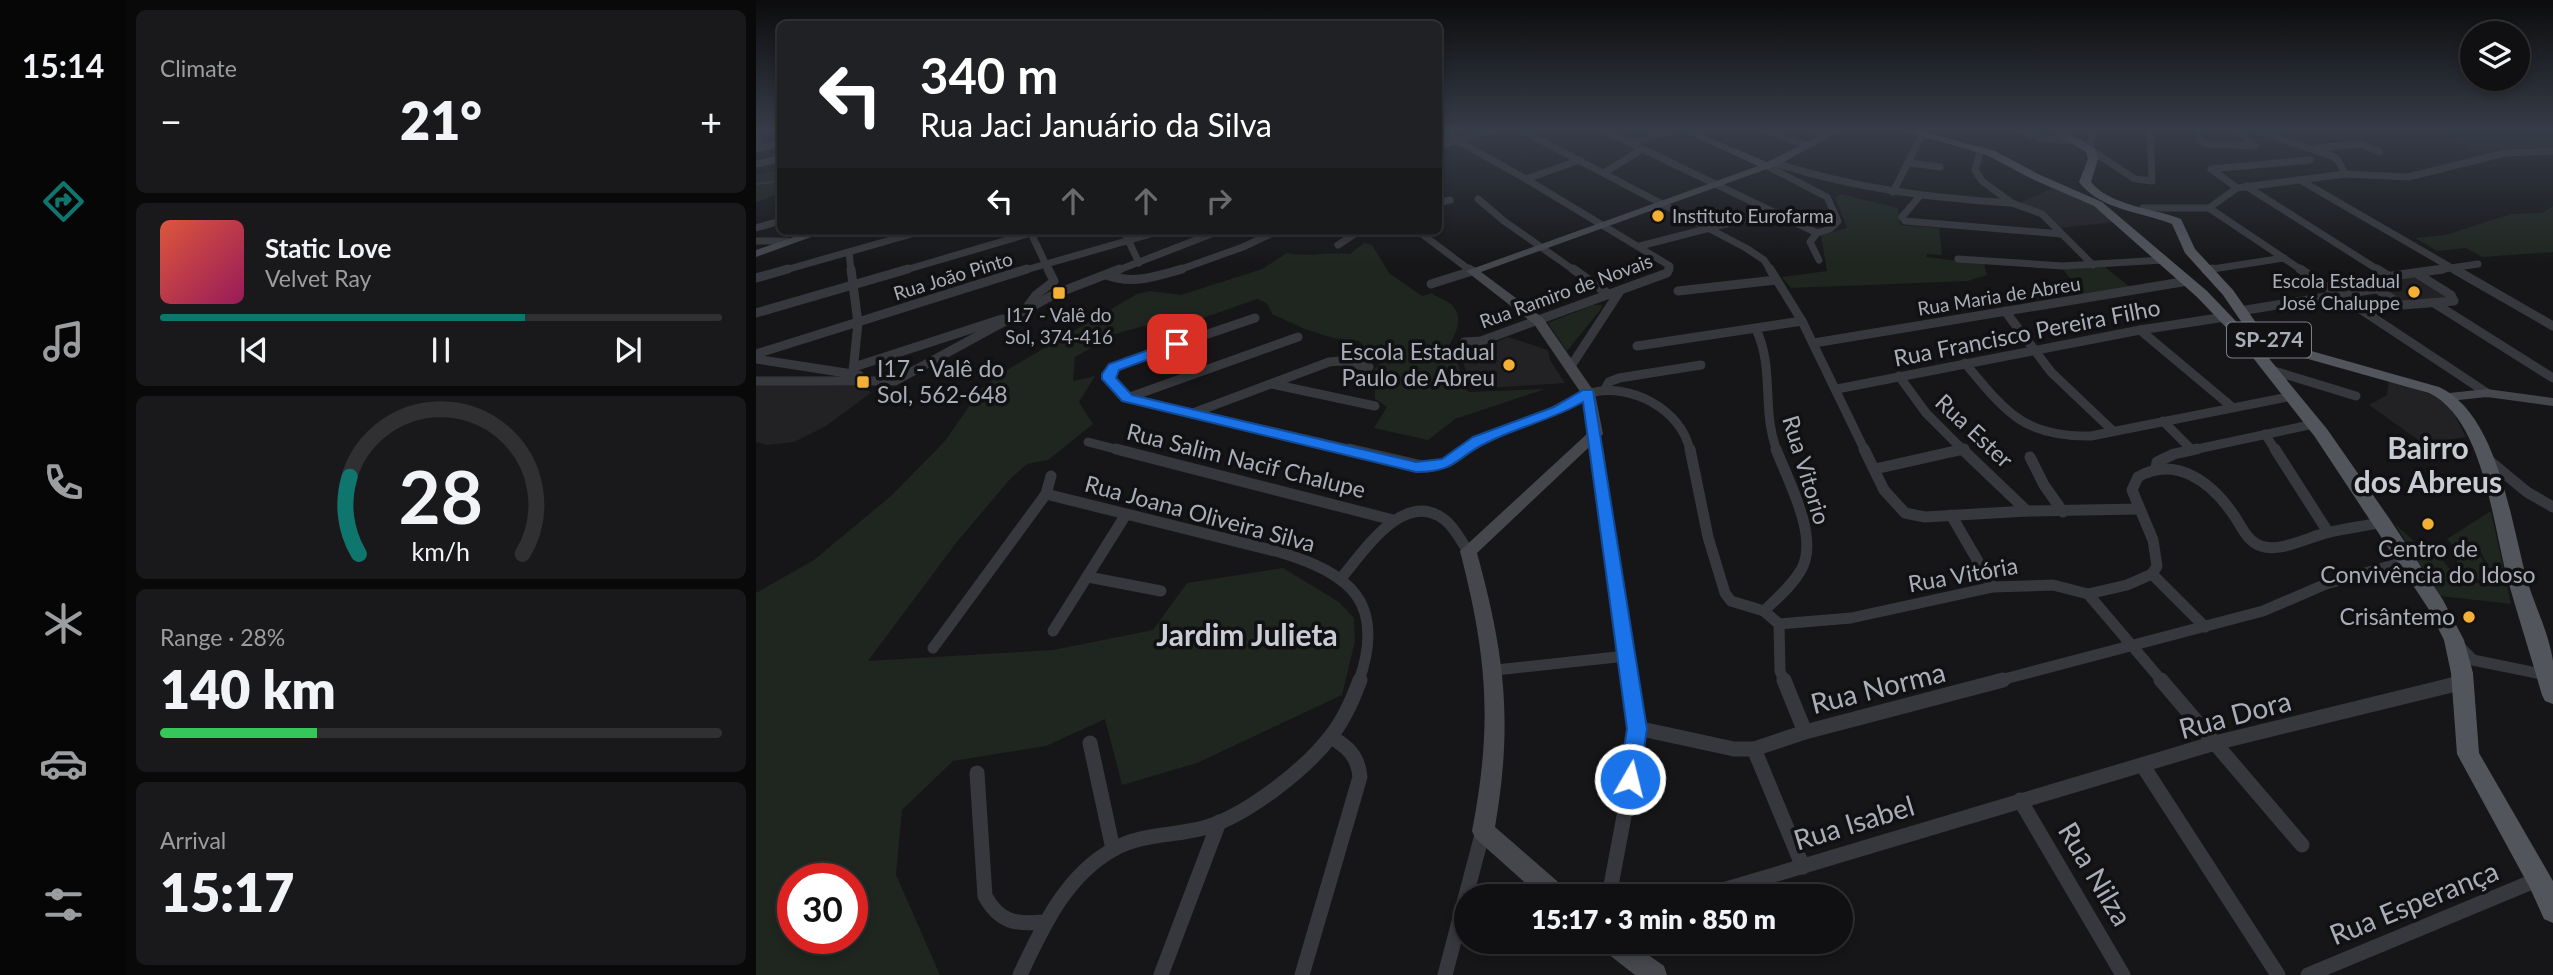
<!DOCTYPE html>
<html lang="en">
<head>
<meta charset="utf-8">
<style>
  :root { --surface:#101012; --page:#19191b; --text:#f1f3f6; --muted:#9c9d9f; --line:#303032; --accent:#0f766e }
  body { margin:0; font-family:Lato,sans-serif; background:var(--page); color:var(--text); height:100vh; display:flex; flex-direction:column; font-size:26px; white-space:nowrap }
  * { box-sizing:border-box; margin:0 }
  p { font-size:23px; color:var(--muted) }
  .icon { flex:none; width:38px; height:38px; fill:none; stroke:currentColor; stroke-width:2; stroke-linecap:round; stroke-linejoin:round }
  .map { position:relative; flex:1; overflow:hidden }
  .side { display:flex; flex-direction:column; gap:10px; padding:10px; background:#09090a; width:630px }
  .side>* { flex:none }
  .top-card { position:absolute; left:21px; top:21px; width:665px; height:214px; border-radius:10px; box-shadow:0 4px 10px #0003,0 0 0 2px var(--line); background:#202124; color:#fff; overflow:hidden }
  .tools { position:absolute; left:1704px; top:21px; display:grid; gap:14px }
  .tools a { display:grid; place-items:center; width:70px; height:70px; border-radius:50%; background:var(--surface); box-shadow:0 4px 10px #0003,0 0 0 2px var(--line); font-size:35px }
  .speed { position:absolute; left:21px; top:863px; display:flex; gap:14px; font-size:35px; font-weight:700; text-align:center }
  .speed>* { display:grid; place-content:center; width:91px; height:91px; border-radius:50%; background:var(--surface); box-shadow:0 4px 10px #0003,0 0 0 2px var(--line); line-height:1 }
  .speed .limit { border:10px solid #d22; background:#fff; color:#111 }
  .pin { position:absolute; display:grid; place-items:center; width:60px; height:60px; color:#fff; margin:-30px; border-radius:14px; box-shadow:0 4px 10px #0006 }
  .me { position:absolute; width:77px; margin:-38px; rotate:8deg; stroke-linejoin:round; filter:drop-shadow(0 0 5px #0008) }
  .turn { display:flex; align-items:center; gap:24px; height:147px; padding:0 28px; font-size:32px }
  .turn .icon { width:91px; height:91px; stroke-width:2.5 }
  .turn b { display:block; font-size:49px; line-height:60px }
  .lanes { display:flex; align-items:center; height:66px; padding:0 28px; background:#0003; justify-content:center; gap:35px; direction:ltr }
  .lanes .off { opacity:.35 }
  .big { font-size:52px; font-weight:800; line-height:1.1 }
  .side .widget { flex:1; display:flex; flex-direction:column; justify-content:center; gap:10px; min-width:0; padding:0 24px; border-radius:10px; background:var(--page) }
  .side .dial { align-items:center; gap:0 }
  .dial svg { height:182px; overflow:visible; fill:none; stroke:var(--line); stroke-width:7; stroke-linecap:round; text-anchor:middle }
  .dial text { fill:var(--text); stroke:none }
  .song { display:flex; align-items:center; gap:21px }
  .cover { width:84px; height:84px; border-radius:10px; background:linear-gradient(135deg,hsl(10 70% 55%),hsl(330 70% 35%)) }
  .played { height:7px; border-radius:4px; background:linear-gradient(90deg,var(--accent) 65%,var(--line) 65%) }
  .keys { display:flex; justify-content:space-around; direction:ltr }
  .heat { display:flex; justify-content:space-between; align-items:center; font-size:38px; direction:ltr }
  .charge { height:10px; border-radius:5px; background:linear-gradient(90deg,#34c759 28%,var(--line) 0) }
  .trip { position:absolute; left:698px; top:884px; width:399px; height:70px; border-radius:35px; background:var(--surface); box-shadow:0 4px 10px #0003,0 0 0 2px var(--line); font-weight:800; line-height:70px; text-align:center }
  main { display:flex; flex:1; min-height:0 }
  .tab-bar { display:flex; flex-direction:column; width:126px; justify-content:space-around; align-items:center; background:#060607; color:var(--muted) }
  .tab-bar .icon { width:49px; height:49px }
  .tab-bar .selected { color:var(--accent) }
  .tab-bar b { font-size:32px; color:var(--text) }
  .map>svg:first-child { display:block }
</style>
</head>
<body>
<main>
<nav class="tab-bar">
<b>15:14</b>
<svg class="icon selected" aria-label="directions" viewBox="0 0 24 24"><path d="M12 3l9 9-9 9-9-9zM9 14v-3h6M13 9l2 2-2 2"/></svg>
<svg class="icon" aria-label="music" viewBox="0 0 24 24"><path d="M9 18V5l10-2v13"/><circle cx="6" cy="18" r="3"/><circle cx="16" cy="16" r="3"/></svg>
<svg class="icon" aria-label="phone" viewBox="0 0 24 24"><path d="M5 4h4l2 5-3 2q2 4 5 5l2-3 5 2v4C11 20 4 13 5 4z"/></svg>
<svg class="icon" aria-label="climate" viewBox="0 0 24 24"><path d="M12 3v18M4 7l16 10M4 17L20 7"/></svg>
<svg class="icon" aria-label="car" viewBox="0 0 24 24"><path d="M5 17H2v-5l4-1 3-4h7l3 4 3 1v5h-3M9 17h6M6 11h13"/><circle cx="7" cy="17" r="2"/><circle cx="17" cy="17" r="2"/></svg>
<svg class="icon" aria-label="filters" viewBox="0 0 24 24"><path d="M4 7h16M4 17h16"/><circle cx="9" cy="7" r="2"/><circle cx="15" cy="17" r="2"/></svg>
</nav>
<section class="side">
<div class="widget"><p>Climate</p>
<div class="heat"><a>−</a><b class="big">21°</b><a>+</a></div>
</div>
<div class="widget">
<div class="song"><i class="cover"></i><div><b>Static Love</b><p>Velvet Ray</p></div></div>
<div class="played"></div>
<div class="keys"><svg class="icon" aria-label="previous" viewBox="0 0 24 24"><path d="M18 5L8 12l10 7zM5 5v14"/></svg><svg class="icon" aria-label="pause" viewBox="0 0 24 24"><path d="M8 5v14M16 5v14"/></svg><svg class="icon" aria-label="next" viewBox="0 0 24 24"><path d="M6 5l10 7-10 7zM19 5v14"/></svg></div>
</div>
<div class="widget dial"><svg viewBox="0 0 100 80">
<path d="M14 69A42 42 0 1 1 86 69"/>
<path d="M14 69A42 42 0 0 1 10 35" stroke="#0f766e"/>
<text x="50" y="56" font-size="32" font-weight="700">28</text>
<text x="50" y="72" font-size="11">km/h</text>
</svg></div>
<div class="widget"><p>Range · 28%</p><b class="big">140 km</b><div class="charge"></div></div>
<div class="widget"><p>Arrival</p><b class="big">15:17</b></div>
</section>
<div class="map">
<svg width="1797" height="975" viewBox="0 0 1797 975">
  <rect width="100%" height="100%" fill="#161618"/>
  <g fill="#222225">
    <path d="M1299 187 1333 203 1359 222 1303 228 1289 214 1265 202Z"/>
    <path d="M1660 275 1693 295 1691 300 1647 303 1612 281Z"/>
    <path d="M752 337 792 350 794 360 809 383 717 389 705 357Z"/>
    <path d="M1633 379 1684 398 1697 412 1710 437 1668 444 1613 405 1631 395Z"/>
    <path d="M0 384 100 386 116 392 70 426 38 442 11 445 0 442Z"/>
  </g>
  <g fill="#1e261f" fill-rule="evenodd">
    <path d="M1683 129H1787L1797 134V146L1716 152Z"/>
    <path d="M21 171 24 172V193L0 202V175Z"/>
    <path d="M1085 194 1142 208 1144 225 1183 228 1186 255 1171 254 1170 257 1228 264 1231 275 1212 281 1035 288 1026 277 1071 271 1065 235 1091 228 1079 198Z"/>
    <path d="M1797 206V252L1726 257 1710 248 1681 251 1659 238 1689 235 1755 214 1786 213Z"/>
    <path d="M608 243 616 245 633 273 666 296 676 293C681 298 691 300 696 305 709 320 699 333 692 348L735 343 699 356 712 392 789 389 699 419 672 440 618 428 631 407 619 399V388L606 385 624 363 603 341 577 338 549 329 516 314 511 303 501 299 433 323 402 322 359 334 319 357 317 381 339 376 323 402 337 424 292 460 271 464 255 478 200 543 112 661 297 650 397 630 431 583 527 568 583 602 598 618 599 641 586 695 441 763 366 785 349 719 290 746 197 761 146 810 140 875 184 975H0V593L58 560 135 496 189 441 225 389 244 374 381 294 394 291 425 295 506 269 531 253C555 258 572 251 594 254ZM37 878H96V938H37Z"/>
    <path d="M1349 267 1375 288 1327 296 1307 269Z"/>
    <path d="M837 305H846L845 309 811 351 792 323Z"/>
    <path d="M1735 511 1755 604 1684 596 1639 524 1661 544 1674 543C1701 579 1697 579 1742 587L1724 550 1701 549 1691 539Z"/>
    <path d="M1695 550 1723 554 1739 582 1710 578Z"/>
  </g>
  <g fill="none" stroke-linecap="round" stroke-linejoin="round">
    <g stroke="#2c353c" stroke-width="2">
      <path d="M695 131 701 129"/>
      <path d="M0 184 24 181"/>
    </g>
    <g stroke="#37383d" stroke-width="7">
      <path d="M2 129 3 148"/>
      <path d="M763 129 990 248 1008 260 1015 271"/>
      <path d="M845 129 1061 233"/>
      <path d="M1007 129 1049 145 1058 143"/>
      <path d="M1052 129 1070 136"/>
      <path d="M1261 129 1284 138 1323 142"/>
      <path d="M1442 129 1444 140 1451 144 1499 146 1479 129"/>
      <path d="M1495 129 1576 156 1582 160 1589 174"/>
      <path d="M682 130 770 179 914 266 912 271"/>
      <path d="M874 143 922 129"/>
      <path d="M682 146 742 129"/>
      <path d="M1334 148 1337 129"/>
      <path d="M1560 148 1605 144 1623 152"/>
      <path d="M0 149 24 143"/>
      <path d="M1225 149 1219 170 1226 181 1256 203 1286 214 1337 265"/>
      <path d="M1335 150 1379 179 1396 181 1394 129"/>
      <path d="M1019 163C1096 188 1175 198 1256 203"/>
      <path d="M1154 163 1184 167"/>
      <path d="M0 164 24 159"/>
      <path d="M1011 166 1071 197 1082 221 1074 229 1061 233"/>
      <path d="M848 173 886 149"/>
      <path d="M770 179 824 160"/>
      <path d="M1544 180 1701 271"/>
      <path d="M1490 186 1624 271"/>
      <path d="M1481 188 1455 169 1554 160"/>
      <path d="M1137 192 1167 133"/>
      <path d="M1163 197 1146 217 1149 221 1305 234"/>
      <path d="M722 199 748 221 819 271"/>
      <path d="M682 203 694 200"/>
      <path d="M1387 208H1453L1481 188 1589 174 1652 177 1749 153 1797 151"/>
      <path d="M1453 208 1547 271"/>
      <path d="M0 228 24 221"/>
      <path d="M274 231 293 271"/>
      <path d="M368 231 383 263"/>
      <path d="M662 231 715 271"/>
      <path d="M1061 233 1054 242 1063 260"/>
      <path d="M0 241H31"/>
      <path d="M582 245 603 231"/>
      <path d="M884 246 1016 212"/>
      <path d="M93 252 95 271"/>
      <path d="M1202 259 1307 266 1407 260"/>
      <path d="M1450 270 1528 258"/>
      <path d="M26 271 166 231"/>
      <path d="M146 271 275 233"/>
      <path d="M266 271 405 231"/>
      <path d="M360 271 463 231"/>
      <path d="M420 271 487 247 521 231"/>
      <path d="M1674 271 1722 264"/>
    </g>
    <g stroke="#37383d" stroke-width="9">
      <path d="M95 269 102 323 97 371"/>
      <path d="M713 269 716 271"/>
      <path d="M817 269 854 295"/>
      <path d="M1014 269 1046 321 1109 451"/>
      <path d="M1544 269 1731 393"/>
      <path d="M1621 269 1634 277"/>
      <path d="M1698 269 1797 326"/>
      <path d="M1450 270 1457 269"/>
      <path d="M1660 273 1695 295 1698 301 1646 305 1610 282 1614 279 1687 269"/>
      <path d="M351 275C375 285 402 276 426 269"/>
      <path d="M0 278 32 269"/>
      <path d="M675 284 716 271"/>
      <path d="M922 291 1020 280"/>
      <path d="M1678 303 1797 378"/>
      <path d="M272 306 280 295 298 281 292 269"/>
      <path d="M1249 311 1295 372 1357 431"/>
      <path d="M1484 311 1619 289"/>
      <path d="M0 313 152 269"/>
      <path d="M499 318 369 362 356 370 353 379 371 398 601 451"/>
      <path d="M1000 329C1019 370 1005 409 1021 451"/>
      <path d="M1384 330 1476 407"/>
      <path d="M708 342 725 341 911 273 913 269"/>
      <path d="M1058 343 1432 281"/>
      <path d="M881 346 1046 321"/>
      <path d="M0 354 271 269"/>
      <path d="M0 359 103 375"/>
      <path d="M1209 363C1250 412 1267 437 1335 436L1537 396"/>
      <path d="M815 366 864 291"/>
      <path d="M98 367 246 319"/>
      <path d="M1515 370 1600 396"/>
      <path d="M1143 376 1170 413 1208 451"/>
      <path d="M0 381H139L299 294 364 269"/>
      <path d="M516 384 619 406"/>
      <path d="M849 389 853 382 863 378 945 365"/>
      <path d="M1081 389 1384 330 1469 317"/>
      <path d="M371 398 542 337"/>
      <path d="M437 413 573 362 584 361 613 367"/>
      <path d="M1407 421 1436 450"/>
      <path d="M840 434 842 451"/>
      <path d="M1509 434 1520 451"/>
      <path d="M332 442 367 451"/>
      <path d="M708 451C731 434 759 426 786 416 802 410 818 397 834 393 873 382 926 409 934 451"/>
      <path d="M1200 451 1209 449"/>
      <path d="M1432 451 1558 424"/>
    </g>
    <g stroke="#37383d" stroke-width="11">
      <path d="M360 449 637 520"/>
      <path d="M593 449 671 467 692 462 710 449"/>
      <path d="M842 449 874 681"/>
      <path d="M934 449 952 537 969 593 975 601 1008 611 1023 624"/>
      <path d="M1108 449 1128 490 1149 513 1169 517 1271 511 1383 509"/>
      <path d="M1206 449 1271 511"/>
      <path d="M1519 449 1572 532"/>
      <path d="M1274 457 1288 485 1307 512"/>
      <path d="M1731 459 1771 492 1797 507"/>
      <path d="M1400 468 1401 462 1418 454 1441 449"/>
      <path d="M1119 469 1208 449"/>
      <path d="M290 494 523 552C595 573 630 603 603 681"/>
      <path d="M1195 515 1237 587"/>
      <path d="M1396 574 1401 566 1397 540 1376 490 1382 477C1420 455 1456 483 1477 514 1485 525 1491 542 1505 546 1525 553 1554 536 1574 532 1591 528 1609 526 1627 522"/>
      <path d="M1396 574 1449 627"/>
      <path d="M332 577 405 591"/>
      <path d="M586 577C609 550 649 488 689 520 699 528 705 541 712 551"/>
      <path d="M1332 594 1406 681"/>
      <path d="M1008 611C1021 598 1036 586 1045 570 1064 538 1032 481 1020 449"/>
      <path d="M1023 624 1095 618 1237 587 1297 585 1332 594 1371 585 1396 574"/>
      <path d="M1023 624 1024 671 1028 681"/>
      <path d="M297 631 369 516"/>
      <path d="M1704 647 1717 660 1790 675"/>
      <path d="M177 648 290 494 295 476"/>
      <path d="M740 670 870 656"/>
      <path d="M1241 681 1507 611 1570 584 1652 561"/>
    </g>
    <g stroke="#37383d" stroke-width="15">
      <path d="M1028 680 1049 732"/>
      <path d="M1405 680 1546 845"/>
      <path d="M881 728 978 749H998L1049 732 1247 680"/>
      <path d="M334 743 357 849"/>
      <path d="M998 749 1047 867"/>
      <path d="M1387 766 1522 975"/>
      <path d="M221 773 229 896C243 922 260 925 288 922"/>
      <path d="M1264 800 1367 975"/>
      <path d="M853 896 878 763 881 728 874 680"/>
      <path d="M947 896 1459 743 1708 682"/>
      <path d="M264 975C286 928 310 875 358 849 386 833 421 836 451 827 491 815 550 769 575 736 588 720 597 699 604 680"/>
      <path d="M405 975 463 822"/>
      <path d="M546 975 604 777C602 756 592 747 575 737"/>
      <path d="M689 975 727 831"/>
      <path d="M1552 975 1783 879"/>
    </g>
    <g fill="#45474d" fill-rule="evenodd">
      <path d="M921 129H932L1011 162 1077 129H1088L1022 165 725 272 787 318 839 393 847 434 721 553C749 655 757 722 739 827L809 888 813 896H784L719 838 716 831C737 723 731 656 704 551L832 433 825 393 778 324 710 271 1002 166Z"/>
      <path d="M55 231H72L0 257V250Z"/>
      <path d="M1731 389 1797 398V406L1731 397 1693 401 1686 397 1693 393Z"/>
      <path d="M843 942H874L908 966 911 975H879L847 950Z"/>
    </g>
    <g fill="#53555c" fill-rule="evenodd">
      <path d="M1141 129H1157L1239 151 1282 174 1346 202 1451 291 1497 339 1571 429 1633 518 1687 600 1708 640 1717 673 1723 753 1797 881V923L1788 919 1774 888 1701 754 1695 673 1688 640 1672 608 1559 437 1487 345 1441 297 1338 206 1274 178 1231 155Z"/>
      <path d="M1291 129H1303L1339 148 1342 159 1335 182C1354 206 1398 208 1425 219L1439 249 1477 290 1503 327 1534 345 1683 387C1742 414 1755 523 1771 580 1779 606 1793 634 1797 661 1797 675 1797 690 1797 704L1789 701 1786 695C1775 657 1763 619 1752 581 1737 527 1728 419 1673 393L1524 351 1493 333 1467 295 1429 253 1416 224C1386 212 1344 210 1323 182L1332 159 1330 152Z"/>
    </g>
  </g>
  <linearGradient id="sky" x2="0" y2="1"><stop stop-color="#0c0c0d"/><stop offset="0.49" stop-color="#363c48"/><stop offset="1" stop-color="#363c48" stop-opacity="0"/></linearGradient>
  <rect width="1797" height="265" fill="url(#sky)"/>
  <path fill="#1a73e8" stroke="#114b97" stroke-width="2" d="M421 340 426 341V347L363 370 360 378 376 395 660 462 686 459 717 437 798 407 827 390H837L891 729 882 786 874 789 867 786 863 779 871 729 827 402C796 420 761 427 730 443 699 458 700 472 660 472L366 401 346 379V374L353 364Z"/>
  <g fill="#f2b134" stroke="#111113" stroke-width="2.5">
    <circle cx="902" cy="216" r="7"/>
    <circle cx="1658" cy="292" r="7"/>
    <rect x="296" y="286" width="14" height="14" rx="3.5"/>
    <circle cx="753" cy="365" r="7"/>
    <rect x="100" y="375" width="14" height="14" rx="3.5"/>
    <circle cx="1672" cy="524" r="7"/>
    <circle cx="1713" cy="617" r="7"/>
  </g>
  <g text-anchor="middle" stroke-width="7" stroke-linejoin="round" paint-order="stroke">
    <g font-size="19" fill="#a8adb8" stroke="#111113" text-anchor="start">
      <text x="916" y="223">Instituto Eurofarma</text>
      <text x="1644" y="288" text-anchor="end">Escola Estadual<tspan x="1644" dy="22">José Chaluppe</tspan></text>
      <text x="303" y="322" text-anchor="middle">I17 - Valê do<tspan x="303" dy="22">Sol, 374-416</tspan></text>
    </g>
    <g font-size="19" fill="#a8adb8" stroke="#111113">
      <text transform="translate(197 276) rotate(-17)" y="7">Rua João Pinto</text>
      <text transform="translate(810 291) rotate(-20)" y="7">Rua Ramiro de Novais</text>
      <text transform="translate(1243 296) rotate(-9)" y="7">Rua Maria de Abreu</text>
    </g>
    <rect fill="#111113" stroke="#7b7e86" stroke-width="2" x="1471" y="322.5" width="84" height="35" rx="5"/>
    <g font-size="21" font-weight="bold" fill="#a8adb8">
      <text x="1513" y="347">SP-274</text>
    </g>
    <g font-size="23" fill="#a8adb8" stroke="#111113">
      <text transform="translate(1271 333) rotate(-11)" y="8">Rua Francisco Pereira Filho</text>
      <text transform="translate(1218 431) rotate(43)" y="8">Rua Ester</text>
      <text transform="translate(490 461) rotate(14)" y="8">Rua Salim Nacif Chalupe</text>
      <text transform="translate(1050 470) rotate(73)" y="8">Rua Vitorio</text>
      <text transform="translate(444 514) rotate(15)" y="8">Rua Joana Oliveira Silva</text>
      <text transform="translate(1207 575) rotate(-10)" y="8">Rua Vitória</text>
    </g>
    <g font-size="23" fill="#a8adb8" stroke="#111113" text-anchor="end">
      <text x="739" y="360">Escola Estadual<tspan x="739" dy="26">Paulo de Abreu</tspan></text>
      <text x="121" y="377" text-anchor="start">I17 - Valê do<tspan x="121" dy="26">Sol, 562-648</tspan></text>
      <text x="1672" y="557" text-anchor="middle">Centro de<tspan x="1672" dy="26">Convivência do Idoso</tspan></text>
      <text x="1699" y="625">Crisântemo</text>
    </g>
    <g font-size="28" fill="#a8adb8" stroke="#111113">
      <text transform="translate(1122 688) rotate(-14)" y="10">Rua Norma</text>
      <text transform="translate(1479 715) rotate(-15)" y="10">Rua Dora</text>
      <text transform="translate(1098 823) rotate(-17)" y="10">Rua Isabel</text>
      <text transform="translate(1339 874) rotate(59)" y="10">Rua Nilza</text>
      <text transform="translate(1658 903) rotate(-22)" y="10">Rua Esperança</text>
    </g>
    <g font-size="30" font-weight="bold" fill="#c9ccd4" stroke="#111113">
      <text x="1672" y="459">Bairro<tspan x="1672" dy="34">dos Abreus</tspan></text>
      <text x="491" y="646">Jardim Julieta</text>
    </g>
  </g>
</svg>
<div class="tools">
<a><svg class="icon" aria-label="layers" viewBox="0 0 24 24"><path d="M12 4l9 5-9 5-9-5zM3 14l9 5 9-5"/></svg></a>
</div>
<div class="speed"><div class="limit">30</div></div>
<div class="pin" style="left:421px;top:344px;background:#d93025"><svg class="icon" aria-label="arrive" viewBox="0 0 24 24"><path d="M6 21V4h12l-3 4 3 4H6"/></svg></div>
<svg class="me" style="left:874px;top:779px" viewBox="-20 -20 40 40"><circle r="17" fill="#1a73e8" stroke="#fff" stroke-width="3"/><path d="M0-11L8 9 0 5-8 9z" fill="#fff"/></svg>
<div class="trip">15:17 · 3 min · 850 m</div>
<div class="top-card">
<div class="turn"><svg class="icon" aria-label="left" viewBox="0 0 24 24"><path d="M17 20v-9H6M10 6l-5 5 5 5"/></svg><div><b>340 m</b>Rua Jaci Januário da Silva</div></div>
<div class="lanes"><svg class="icon" aria-label="left" viewBox="0 0 24 24"><path d="M17 20v-9H6M10 6l-5 5 5 5"/></svg><svg class="icon off" aria-label="ahead" viewBox="0 0 24 24"><path d="M12 20V5M6 11l6-6 6 6"/></svg><svg class="icon off" aria-label="ahead" viewBox="0 0 24 24"><path d="M12 20V5M6 11l6-6 6 6"/></svg><svg class="icon off" aria-label="right" viewBox="0 0 24 24"><path d="M7 20v-9h11M14 6l5 5-5 5"/></svg></div>
</div>
</div>
</main>
</body>
</html>
